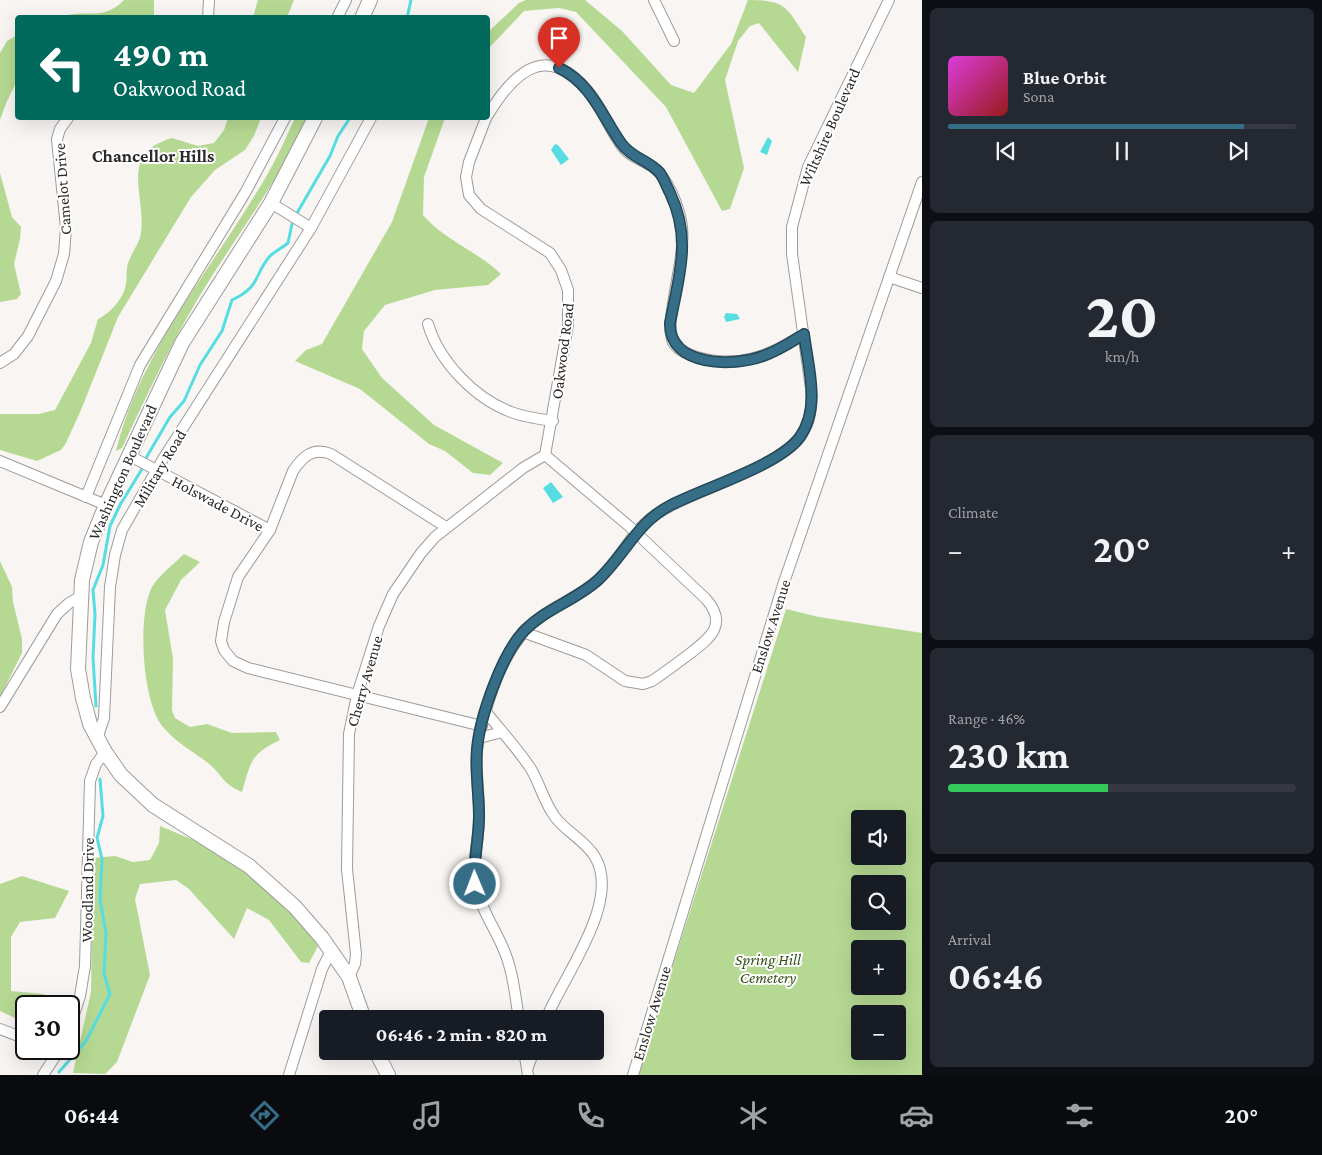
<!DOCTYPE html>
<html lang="en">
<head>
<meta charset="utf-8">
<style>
  :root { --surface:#171b24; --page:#242831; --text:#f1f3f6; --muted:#9ea1a6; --line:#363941; --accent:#366e88 }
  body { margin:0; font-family:"Crimson Pro",serif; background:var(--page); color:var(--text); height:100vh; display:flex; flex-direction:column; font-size:19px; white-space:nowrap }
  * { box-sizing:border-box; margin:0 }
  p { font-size:16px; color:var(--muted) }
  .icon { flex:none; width:28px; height:28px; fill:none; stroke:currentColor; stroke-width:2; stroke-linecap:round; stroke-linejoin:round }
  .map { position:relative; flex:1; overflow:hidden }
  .panel { display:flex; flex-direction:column; gap:8px; padding:8px; background:#0d0f14; width:400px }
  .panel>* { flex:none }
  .hud { position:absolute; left:15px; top:15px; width:475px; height:105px; border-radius:5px; box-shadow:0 5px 20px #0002; background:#00695c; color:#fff; overflow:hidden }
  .buttons { position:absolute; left:851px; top:810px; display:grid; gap:10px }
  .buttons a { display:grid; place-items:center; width:55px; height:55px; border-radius:5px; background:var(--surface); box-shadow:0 5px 20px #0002; font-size:25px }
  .speed { position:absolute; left:15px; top:995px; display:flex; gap:10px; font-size:25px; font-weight:700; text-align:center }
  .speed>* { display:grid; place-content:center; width:65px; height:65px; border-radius:50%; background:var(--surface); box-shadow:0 5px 20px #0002; line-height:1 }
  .speed .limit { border:2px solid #111; border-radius:8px; background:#fff; color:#111 }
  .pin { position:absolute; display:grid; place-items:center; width:42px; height:42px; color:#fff; margin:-51px -21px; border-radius:50% 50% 50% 0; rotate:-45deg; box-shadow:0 0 5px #0007 }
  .pin .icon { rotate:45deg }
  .me { position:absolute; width:55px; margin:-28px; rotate:359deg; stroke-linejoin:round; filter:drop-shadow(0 0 4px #0008) }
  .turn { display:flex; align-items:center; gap:18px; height:105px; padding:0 15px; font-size:22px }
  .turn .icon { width:65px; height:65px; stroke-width:2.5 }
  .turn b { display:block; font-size:35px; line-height:42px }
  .big { font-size:38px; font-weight:700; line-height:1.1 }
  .panel .card { flex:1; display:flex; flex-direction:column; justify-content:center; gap:8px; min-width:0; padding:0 18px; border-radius:8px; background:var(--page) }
  .panel .dial { align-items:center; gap:0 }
  .dial b { font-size:65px; line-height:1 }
  .song { display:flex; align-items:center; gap:15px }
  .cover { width:60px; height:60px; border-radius:8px; background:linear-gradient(135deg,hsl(300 70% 55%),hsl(0 70% 35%)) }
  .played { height:5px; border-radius:2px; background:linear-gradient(90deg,var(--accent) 85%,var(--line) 85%) }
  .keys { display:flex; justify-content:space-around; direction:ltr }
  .heat { display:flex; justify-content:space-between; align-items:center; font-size:28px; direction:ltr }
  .charge { height:8px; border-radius:4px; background:linear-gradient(90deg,#34c759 46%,var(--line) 0) }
  .trip { position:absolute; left:319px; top:1010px; width:285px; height:50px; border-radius:5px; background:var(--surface); box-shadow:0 5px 20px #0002; font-weight:700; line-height:50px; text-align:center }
  .tabs { display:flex; height:80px; justify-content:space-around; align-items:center; background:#090b0e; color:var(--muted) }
  .tabs .icon { width:35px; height:35px }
  .tabs .active { color:var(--accent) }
  .tabs b { font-size:22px; color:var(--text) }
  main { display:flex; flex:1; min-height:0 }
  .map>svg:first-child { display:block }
</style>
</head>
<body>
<main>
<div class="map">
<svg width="922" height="1075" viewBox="0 0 922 1075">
  <rect width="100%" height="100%" fill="#f8f5f3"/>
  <g fill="#b5d992" fill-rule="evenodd">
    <path d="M124 0H154V17H61C85 8 103 22 124 0Z"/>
    <path d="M258 0H294L287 17H253Z"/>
    <path d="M526 0H585L622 31 671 85 694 93 731 44 748 0C787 0 787 8 806 37L798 72 759 23 750 26 738 41 725 80 744 168 730 209 722 211 666 107 576 12 559 8 524 11 488 49V32L519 3Z"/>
    <path d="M17 35V81L7 101 0 120V53L7 41Z"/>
    <path d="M228 118H261L254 136 245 150 215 170 191 197 118 317 81 410 66 443 61 450 37 461 0 450V414H39L55 410 91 343 98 319C109 314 122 300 125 288 128 279 125 269 129 261 132 252 140 242 141 233 146 194 118 154 172 138L198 146 214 143 224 130Z"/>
    <path d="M295 118H306C279 182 235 237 199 297 170 345 146 397 122 448L116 451C139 356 205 277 255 195 271 171 283 144 295 118Z"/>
    <path d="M429 118H445L424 177 423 215C444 240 477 251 501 274L488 285 435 290 385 305 364 331 362 349 382 378 434 425 503 463 490 475 473 473 445 451 429 444 360 389 295 361 306 350 322 344 392 222Z"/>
    <path d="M0 173 12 217 21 227 20 239 14 264 21 294 17 299 0 302Z"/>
    <path d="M184 554 200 562 181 580 165 610 173 659 172 710 175 718 190 727 207 724 232 733 276 732 280 740C250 754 251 762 242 792 221 783 223 775 208 763 194 752 174 741 163 727 142 703 137 615 152 587 159 575 174 564 184 554Z"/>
    <path d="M0 561 12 587 13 602 22 639V653L0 697Z"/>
    <path d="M786 609 819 617 922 633V1075H638ZM860 819H898V856H860ZM860 884H898V921H860ZM860 949H898V986H860ZM860 1014H898V1051H860Z"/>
    <path d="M160 826 213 848 280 895 318 946 309 963 301 962 269 920 247 908 234 939 189 889 176 880 140 884 135 899 150 975 117 1062 105 1074 73 1073 91 992 93 858 115 856 133 862 150 860 159 843Z"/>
    <path d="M22 876 69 891 55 918 20 922 11 937V991L43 994 58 1003 54 1006H26V1023L0 1011V884Z"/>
  </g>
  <g fill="#56dde2">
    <path d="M768 137 772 141 767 155 760 152Z"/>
    <path d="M555 144 558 145 569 159 561 165 551 150Z"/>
    <path d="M726 313 737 314 740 319 726 322 724 317Z"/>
    <path d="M551 482 563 497 553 503 543 488Z"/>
  </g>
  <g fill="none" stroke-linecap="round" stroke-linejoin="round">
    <g stroke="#56dde2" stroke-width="3">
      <path d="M407 18 411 0"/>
      <path d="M297 213 330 156 338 136 350 118"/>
      <path d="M146 458 170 417 184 401 200 365 222 331 232 300C263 285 253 274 271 255 276 251 283 247 288 243L292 224"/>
      <path d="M96 706 93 658 95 614 93 590 103 565 110 526 120 505 142 469"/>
      <path d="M59 1072 86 1041 110 994 104 974 106 933 100 900 102 859 97 838 103 816 100 779"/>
    </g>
    <defs>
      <g id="street">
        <path d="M654 0 674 41"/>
        <path d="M208 18 209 0"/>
        <path d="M337 18 346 0"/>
        <path d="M488 115C518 65 552 42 593 98 605 114 612 135 625 150 633 158 645 161 654 168 668 179 678 205 681 221 689 254 661 326 674 344 680 352 688 354 697 357 736 369 771 356 804 334"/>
        <path d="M486 118 469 162 466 177 469 195 481 209 550 253 561 270 568 290V325L545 455 630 527 706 599C729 625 709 639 688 655 676 664 664 673 652 681L643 684 625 681 586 655 523 632"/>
        <path d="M271 203 311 228"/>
        <path d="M889 277 922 288"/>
        <path d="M428 324C439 361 474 398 511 412 524 417 539 419 553 421"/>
        <path d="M0 363 14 354 28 336 56 281 64 254 66 228 57 139 60 129 68 118"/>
        <path d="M128 455 270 530"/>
        <path d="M0 461 106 505"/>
        <path d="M86 497 140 365 245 193 285 118"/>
        <path d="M446 527 331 454C313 447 303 456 293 471L270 530 238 577 224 622 221 641 224 650 233 661 248 668 482 726"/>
        <path d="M0 707 57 614 69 603 80 597"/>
        <path d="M486 712C501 731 518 749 531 769 540 784 544 802 555 817 566 832 586 841 595 857 622 902 562 978 546 1019"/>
        <path d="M479 738 502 732"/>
        <path d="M97 739 104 718 110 587 115 555 122 530 163 459 311 228 371 118"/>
        <path d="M349 977 355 964 356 954 347 869 349 734 357 695 379 626 393 594 421 553 435 537 523 468 545 455"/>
        <path d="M519 1019C515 995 513 970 503 948 494 927 481 909 476 886 471 863 479 841 479 818 480 791 473 764 479 738 488 696 505 641 542 616 561 603 582 595 599 579 620 560 631 532 654 516 691 489 778 470 801 435 811 421 812 406 811 389L792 254V227L808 167 889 0"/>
        <path d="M0 1029 26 1039"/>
        <path d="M69 1030 80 996 85 966 90 781 96 764 105 752"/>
        <path d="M48 1049 57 1054"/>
        <path d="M524 1051 528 1075"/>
        <path d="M528 1067 534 1051"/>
        <path d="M43 1075 60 1049"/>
        <path d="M289 1075 322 969 331 951"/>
        <path d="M633 1075 783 585 922 182"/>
      </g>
      <g id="secondary">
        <path d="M362 18 370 0"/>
        <path d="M315 118 271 203 182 343 106 505 91 542 82 580 78 669 83 698 90 724 105 752 121 775 153 805 249 866 295 907 322 938 349 977 364 1019"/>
        <path d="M376 1051 388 1075"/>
      </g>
    </defs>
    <use href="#street" stroke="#9e9b9a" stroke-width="12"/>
    <use href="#secondary" stroke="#9e9b9a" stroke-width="16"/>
    <use href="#street" stroke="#fff" stroke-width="10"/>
    <use href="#secondary" stroke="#fff" stroke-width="14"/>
  </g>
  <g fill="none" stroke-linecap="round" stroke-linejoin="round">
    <defs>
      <path id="route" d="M475 884C473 861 479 839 479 816 479 794 475 771 477 749 480 716 502 654 524 631 545 609 576 600 598 580 625 555 637 522 671 505 704 488 780 465 800 437 821 407 808 367 804 334 791 342 778 351 763 356 733 367 669 367 670 323 679 276 692 239 670 193 667 187 664 179 660 173 649 160 631 158 621 143 602 116 591 83 559 68"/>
    </defs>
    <use href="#route" stroke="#234858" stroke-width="12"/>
    <use href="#route" stroke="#366e88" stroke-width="9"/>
  </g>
  <g text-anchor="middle" stroke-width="4" stroke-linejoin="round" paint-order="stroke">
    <g font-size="16" fill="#2c2b2b" stroke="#fff">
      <text transform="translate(829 127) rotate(-66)" y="6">Wiltshire Boulevard</text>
      <text transform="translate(62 189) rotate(-94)" y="6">Camelot Drive</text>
      <text transform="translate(562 351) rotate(-83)" y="6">Oakwood Road</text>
      <text transform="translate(159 468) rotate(-59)" y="6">Military Road</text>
      <text transform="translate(122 472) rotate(-66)" y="6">Washington Boulevard</text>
      <text transform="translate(218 503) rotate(28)" y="6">Holswade Drive</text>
      <text transform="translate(770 626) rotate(-72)" y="6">Enslow Avenue</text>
      <text transform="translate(364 681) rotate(-74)" y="6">Cherry Avenue</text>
      <text transform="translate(87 890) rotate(-89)" y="6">Woodland Drive</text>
      <text transform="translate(651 1013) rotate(-73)" y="6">Enslow Avenue</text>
    </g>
    <g font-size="16" font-style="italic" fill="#375018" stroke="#fff">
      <text x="768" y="965">Spring Hill<tspan x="768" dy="18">Cemetery</tspan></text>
    </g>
    <g font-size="18" font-weight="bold" fill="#2c2b2b" stroke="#fff">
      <text x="153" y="162">Chancellor Hills</text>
    </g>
  </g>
</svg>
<div class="buttons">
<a><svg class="icon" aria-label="sound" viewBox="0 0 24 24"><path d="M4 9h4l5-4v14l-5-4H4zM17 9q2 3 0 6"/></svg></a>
<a><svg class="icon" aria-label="search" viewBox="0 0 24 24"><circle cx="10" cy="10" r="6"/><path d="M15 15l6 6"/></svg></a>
<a>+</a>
<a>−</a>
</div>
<div class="speed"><div class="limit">30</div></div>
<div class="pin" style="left:559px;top:68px;background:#d93025"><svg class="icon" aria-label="arrive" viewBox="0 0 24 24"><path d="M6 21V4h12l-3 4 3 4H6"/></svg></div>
<svg class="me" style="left:475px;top:884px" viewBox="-20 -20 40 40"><circle r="17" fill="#366e88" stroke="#fff" stroke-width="3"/><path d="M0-11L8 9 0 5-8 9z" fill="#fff"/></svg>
<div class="trip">06:46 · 2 min · 820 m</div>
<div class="hud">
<div class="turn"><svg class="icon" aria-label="left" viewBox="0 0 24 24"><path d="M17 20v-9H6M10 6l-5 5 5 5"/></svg><div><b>490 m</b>Oakwood Road</div></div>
</div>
</div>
<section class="panel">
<div class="card">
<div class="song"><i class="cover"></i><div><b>Blue Orbit</b><p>Sona</p></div></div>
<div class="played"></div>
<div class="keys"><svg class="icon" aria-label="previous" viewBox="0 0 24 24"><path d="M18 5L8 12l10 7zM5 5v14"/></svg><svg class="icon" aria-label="pause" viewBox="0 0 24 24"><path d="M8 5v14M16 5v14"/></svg><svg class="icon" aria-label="next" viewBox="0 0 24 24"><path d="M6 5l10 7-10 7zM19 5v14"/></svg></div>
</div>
<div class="card dial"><b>20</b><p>km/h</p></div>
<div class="card"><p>Climate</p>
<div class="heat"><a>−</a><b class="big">20°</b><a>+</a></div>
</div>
<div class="card"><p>Range · 46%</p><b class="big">230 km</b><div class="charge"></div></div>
<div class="card"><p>Arrival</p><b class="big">06:46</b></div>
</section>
</main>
<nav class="tabs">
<b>06:44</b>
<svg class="icon active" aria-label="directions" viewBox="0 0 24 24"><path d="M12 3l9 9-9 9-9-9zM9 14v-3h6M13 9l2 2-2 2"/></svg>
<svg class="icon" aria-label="music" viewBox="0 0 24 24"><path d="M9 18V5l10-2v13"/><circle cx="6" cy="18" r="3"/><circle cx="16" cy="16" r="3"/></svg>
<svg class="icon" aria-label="phone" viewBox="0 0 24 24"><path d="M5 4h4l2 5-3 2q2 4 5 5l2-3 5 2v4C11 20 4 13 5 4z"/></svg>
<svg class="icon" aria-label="climate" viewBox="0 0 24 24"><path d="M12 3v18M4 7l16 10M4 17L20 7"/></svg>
<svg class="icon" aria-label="car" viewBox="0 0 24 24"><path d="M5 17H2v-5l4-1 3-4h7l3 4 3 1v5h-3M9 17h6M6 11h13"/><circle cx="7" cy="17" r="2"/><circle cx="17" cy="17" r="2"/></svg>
<svg class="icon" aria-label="filters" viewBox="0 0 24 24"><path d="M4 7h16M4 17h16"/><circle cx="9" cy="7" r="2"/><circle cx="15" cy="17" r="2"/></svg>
<b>20°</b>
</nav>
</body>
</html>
